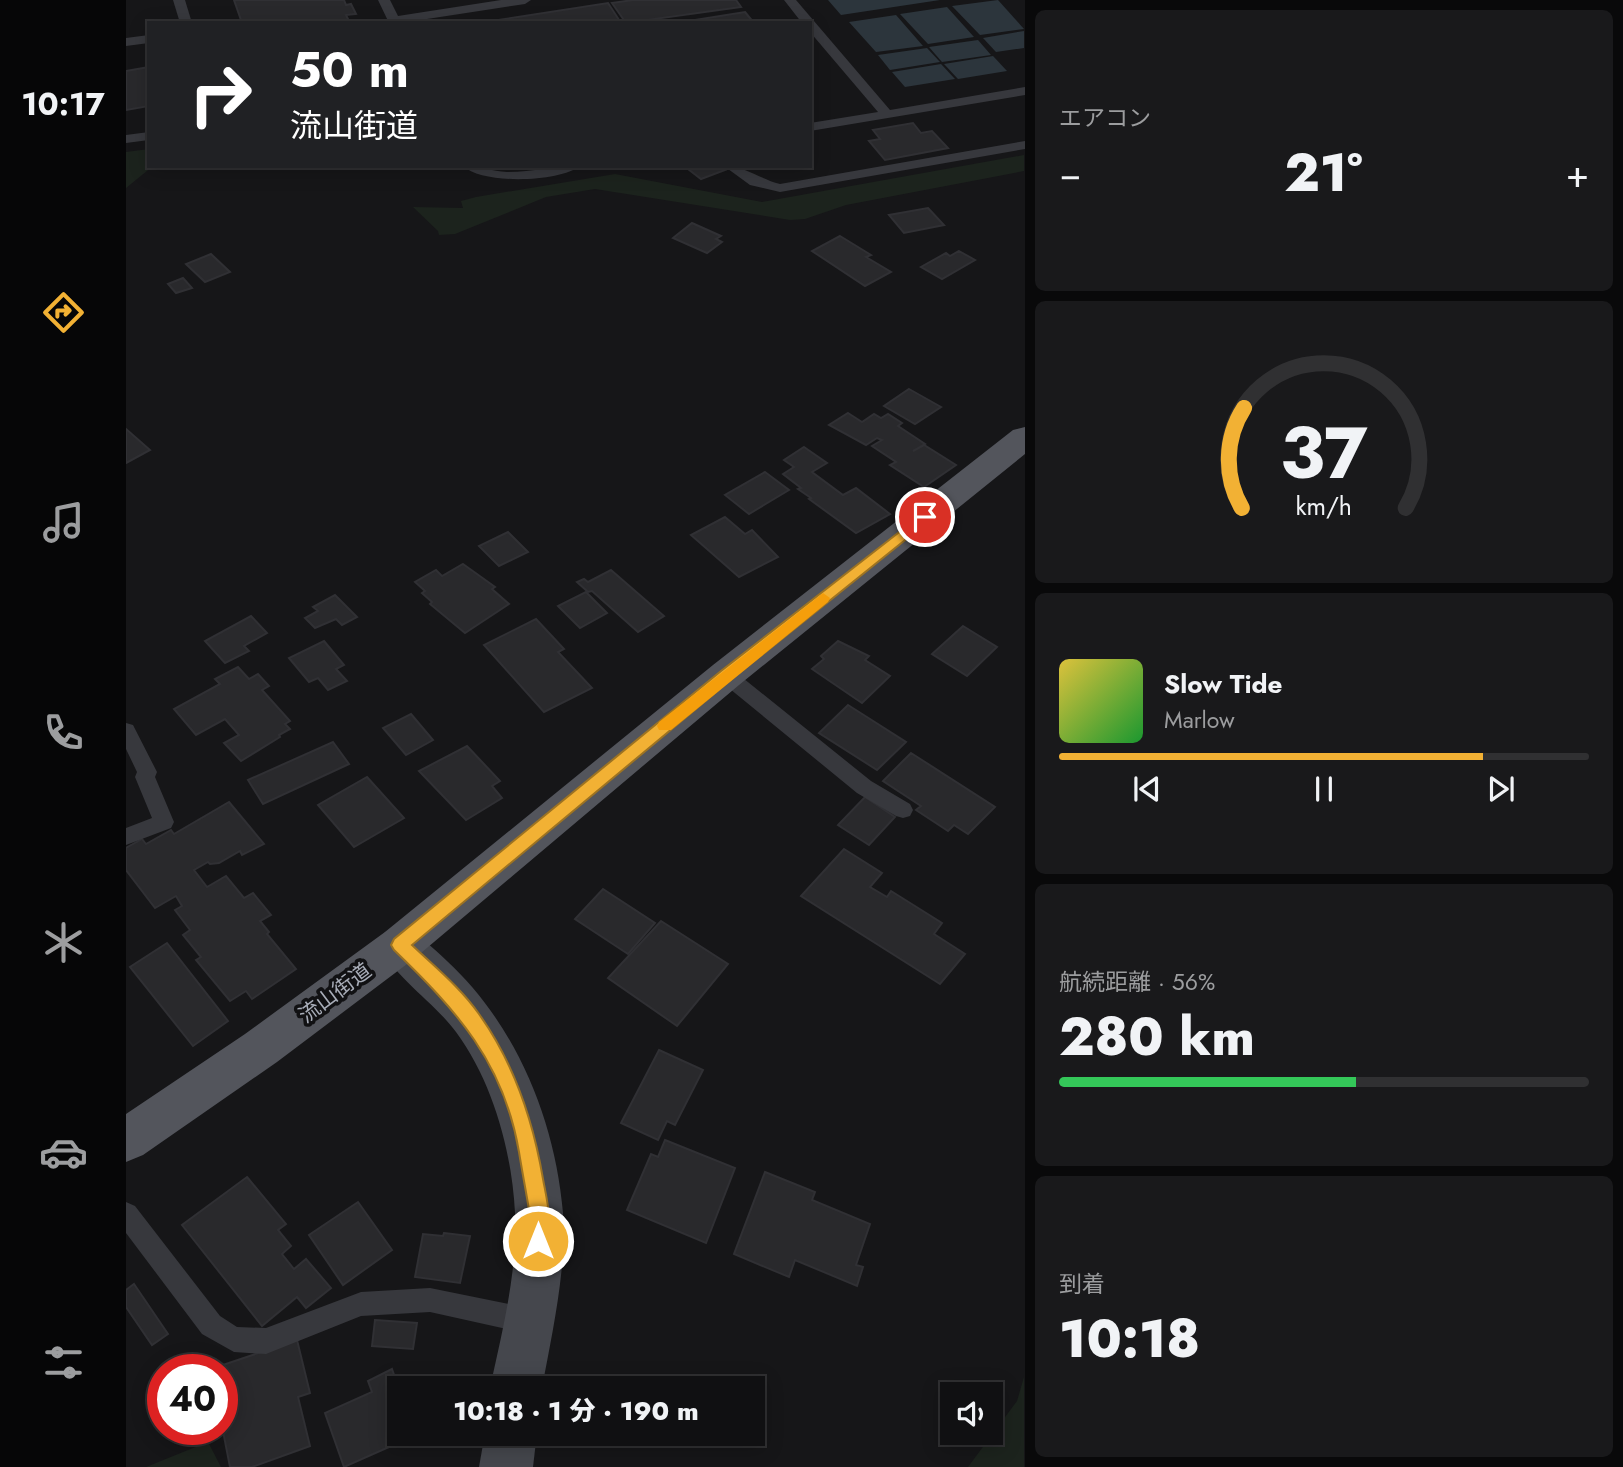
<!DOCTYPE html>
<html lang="ja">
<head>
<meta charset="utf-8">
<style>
  :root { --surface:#101012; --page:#19191b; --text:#f1f3f6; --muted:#9c9d9f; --line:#303032; --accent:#f2b134 }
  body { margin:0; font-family:Jost,"Noto Sans JP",sans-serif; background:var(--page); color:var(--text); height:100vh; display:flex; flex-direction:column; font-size:26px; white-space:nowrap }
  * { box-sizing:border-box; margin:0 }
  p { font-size:23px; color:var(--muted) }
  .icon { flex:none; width:38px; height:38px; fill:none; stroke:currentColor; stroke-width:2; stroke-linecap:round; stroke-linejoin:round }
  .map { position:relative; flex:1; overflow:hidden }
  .side { display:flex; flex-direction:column; gap:10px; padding:10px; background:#09090a; width:598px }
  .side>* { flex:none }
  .top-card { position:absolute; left:21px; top:21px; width:665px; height:147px; border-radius:0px; box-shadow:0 4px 18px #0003,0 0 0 2px var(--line); background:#202124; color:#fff; overflow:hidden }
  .fabs { position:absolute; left:814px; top:1382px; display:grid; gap:14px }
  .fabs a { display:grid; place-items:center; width:63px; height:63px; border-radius:0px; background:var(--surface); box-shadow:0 4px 18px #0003,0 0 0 2px var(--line); font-size:35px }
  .speed { position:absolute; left:21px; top:1354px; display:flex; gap:14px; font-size:35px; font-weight:700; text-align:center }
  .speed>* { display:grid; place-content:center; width:91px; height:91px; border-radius:50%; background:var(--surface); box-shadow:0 4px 18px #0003,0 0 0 2px var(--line); line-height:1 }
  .speed .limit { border:10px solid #d22; background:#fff; color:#111 }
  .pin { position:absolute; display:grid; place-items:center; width:60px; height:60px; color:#fff; margin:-30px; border:4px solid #fff; border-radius:50%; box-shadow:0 2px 7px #0007 }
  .me { position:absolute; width:77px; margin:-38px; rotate:0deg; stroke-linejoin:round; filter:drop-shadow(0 0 5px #0008) }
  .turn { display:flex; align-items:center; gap:24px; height:147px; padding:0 28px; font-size:32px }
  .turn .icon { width:91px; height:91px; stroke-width:2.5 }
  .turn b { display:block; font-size:49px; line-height:60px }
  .big { font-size:52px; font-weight:800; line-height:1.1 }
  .side .widget { flex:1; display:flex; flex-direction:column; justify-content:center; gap:10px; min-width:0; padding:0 24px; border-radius:10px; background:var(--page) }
  .side .dial { align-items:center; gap:0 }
  .dial svg { height:182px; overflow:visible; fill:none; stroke:var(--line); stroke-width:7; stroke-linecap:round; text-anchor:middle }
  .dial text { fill:var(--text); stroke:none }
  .song { display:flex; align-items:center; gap:21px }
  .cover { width:84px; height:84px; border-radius:10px; background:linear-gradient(135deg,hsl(50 70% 55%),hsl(130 70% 35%)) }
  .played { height:7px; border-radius:4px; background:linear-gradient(90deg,var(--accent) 80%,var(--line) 80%) }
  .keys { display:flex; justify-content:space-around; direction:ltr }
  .heat { display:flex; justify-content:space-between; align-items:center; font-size:38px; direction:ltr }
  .charge { height:10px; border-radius:5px; background:linear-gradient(90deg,#34c759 56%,var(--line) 0) }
  .trip { position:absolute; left:261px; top:1376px; width:378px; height:70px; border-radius:0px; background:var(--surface); box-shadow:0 4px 18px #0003,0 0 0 2px var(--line); font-weight:800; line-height:70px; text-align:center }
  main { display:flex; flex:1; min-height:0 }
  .menu { display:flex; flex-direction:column; width:126px; justify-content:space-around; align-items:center; background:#060607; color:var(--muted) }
  .menu .icon { width:49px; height:49px }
  .menu .active { color:var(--accent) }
  .menu b { font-size:32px; color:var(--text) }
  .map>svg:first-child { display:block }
</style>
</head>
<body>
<main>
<nav class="menu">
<b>10:17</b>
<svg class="icon active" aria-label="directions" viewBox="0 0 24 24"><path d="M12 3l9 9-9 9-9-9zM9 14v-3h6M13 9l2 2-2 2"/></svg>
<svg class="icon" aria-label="music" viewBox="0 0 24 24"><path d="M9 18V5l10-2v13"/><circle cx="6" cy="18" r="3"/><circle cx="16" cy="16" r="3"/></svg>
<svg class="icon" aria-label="phone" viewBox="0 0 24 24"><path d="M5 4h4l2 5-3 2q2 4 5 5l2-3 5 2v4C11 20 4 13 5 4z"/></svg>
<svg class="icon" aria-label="climate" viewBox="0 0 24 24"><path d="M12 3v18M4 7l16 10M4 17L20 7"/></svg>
<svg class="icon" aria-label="car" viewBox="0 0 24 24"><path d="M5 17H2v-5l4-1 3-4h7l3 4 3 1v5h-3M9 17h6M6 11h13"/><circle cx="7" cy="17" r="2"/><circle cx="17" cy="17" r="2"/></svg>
<svg class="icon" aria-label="filters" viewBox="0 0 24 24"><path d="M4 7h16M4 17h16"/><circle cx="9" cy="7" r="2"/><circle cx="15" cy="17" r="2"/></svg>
</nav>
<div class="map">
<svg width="899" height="1467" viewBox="0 0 899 1467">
  <rect width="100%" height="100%" fill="#161618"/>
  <g fill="#1c231d">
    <path d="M23 149V166H27L0 188V152Z"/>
    <path d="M898 155V171L720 205 679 219 664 220 469 189 420 197 329 234 313 235 312 231 287 207 337 208 335 201 350 197 489 174 636 202Z"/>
    <path d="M898 1377V1467H842L891 1401Z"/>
    <path d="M82 1442 95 1467H20Z"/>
  </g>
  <g fill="#2c353c">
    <path d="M702 0H814L715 15Z"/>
    <path d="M872 0 898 29 854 35 826 6Z"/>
    <path d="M821 7 848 37 802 44 774 14Z"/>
    <path d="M770 15 797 46 750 52 723 22Z"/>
    <path d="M898 31V48L870 52 857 38Z"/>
    <path d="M852 40 865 55 816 62 803 47Z"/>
    <path d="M801 48 814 62 764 70 752 55Z"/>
    <path d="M867 56 881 71 832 79 818 64Z"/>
    <path d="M815 64 829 79 779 87 766 72Z"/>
  </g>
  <g fill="#29292c" stroke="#303034" stroke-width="2">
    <path d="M108 0H218L220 5 225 4 230 14 220 15 224 23H116Z"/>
    <path d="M507 0H610L615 7 500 23 486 3Z"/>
    <path d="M482 3 495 23H368L366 21Z"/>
    <path d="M619 12 628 23H550Z"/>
    <path d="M23 67V106L0 110V71Z"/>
    <path d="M787 123 795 133 806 131 822 148 759 160 743 141 754 139 747 130Z"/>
    <path d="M569 166H593L599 170 575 179 562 169Z"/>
    <path d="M802 208 818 225 778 233 763 215Z"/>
    <path d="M566 223 595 236 590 239 596 242 581 253 547 238Z"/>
    <path d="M714 236 745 255 740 257 765 272 739 286 686 251Z"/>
    <path d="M833 251 849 260 816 279 795 267 820 253 824 256Z"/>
    <path d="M85 254 104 272 79 282 60 264Z"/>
    <path d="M57 278 66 288 50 293 42 284Z"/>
    <path d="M783 389 815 407 789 424 758 406Z"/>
    <path d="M722 413 736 422 748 414 755 418 762 414 776 423 772 426 799 444 787 451 798 445 830 465 798 487 764 465 770 462 746 446 756 440 751 438 740 445 703 425Z"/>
    <path d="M0 429 24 450 0 463Z"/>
    <path d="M678 447 701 463 686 472 717 495 730 488 764 514 730 533 683 499 685 498 672 489 675 488 657 474 668 467 658 460Z"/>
    <path d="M639 472 663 490 623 514 599 495Z"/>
    <path d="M599 517 619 534 626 530 652 557 613 577 565 535Z"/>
    <path d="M382 532 402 552 373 566 353 546Z"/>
    <path d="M337 564 369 587 366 589 383 604 339 633 304 604 306 602 296 593 299 591 289 582 310 570 316 576Z"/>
    <path d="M485 570 538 616 512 632 466 591 462 592 451 582 458 579 462 582Z"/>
    <path d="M460 592 481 613 454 628 432 606Z"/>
    <path d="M209 595 231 617 216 625 210 619 189 628 179 618 192 611 187 607Z"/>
    <path d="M125 616 141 633 118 646 123 651 99 663 79 641Z"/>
    <path d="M410 619 438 649 432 652 466 688 418 712 358 645Z"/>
    <path d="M837 626 871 647 841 676 806 654Z"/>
    <path d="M198 641 218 665 210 669 221 681 202 690 192 678 183 682 163 658Z"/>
    <path d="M712 641 743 656 739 660 764 676 736 703 686 669 698 659 695 656Z"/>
    <path d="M112 667 123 679 132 674 143 686 136 690 164 721 159 724 164 729 153 735 154 737 115 761 98 743 113 735 99 719 70 735 48 709 94 684 89 679Z"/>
    <path d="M722 705 780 742 751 770 693 733Z"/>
    <path d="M285 714 307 740 280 755 257 728Z"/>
    <path d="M207 742 223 764 137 804 122 780Z"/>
    <path d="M341 746 374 781 366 786 376 798 340 820 293 771Z"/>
    <path d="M785 753 869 807 842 834 828 825 822 831 790 810 795 806 757 781Z"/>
    <path d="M241 777 278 818 228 847 192 805Z"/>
    <path d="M739 797 769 817 743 845 712 825Z"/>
    <path d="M103 802 138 844 116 855 114 851 93 863 84 864 82 862 68 870 81 887 100 876 118 898 127 893 145 915 134 921 143 932 141 934 170 969 126 999 120 991 104 1001 70 960 75 957 57 935 64 930 49 910 56 906 50 896 29 908 0 870V848L16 839 20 844 45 830 48 834Z"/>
    <path d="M718 849 756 873 744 887 761 897 765 891 816 923 808 934 839 954 814 984 675 896Z"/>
    <path d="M477 889 529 923 502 954 449 919Z"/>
    <path d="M535 921 602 964 551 1026 482 978Z"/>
    <path d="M41 943 102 1021 67 1046 4 967Z"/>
    <path d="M533 1050 577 1070 549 1125 541 1121 532 1140 495 1123Z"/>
    <path d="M539 1140 609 1168 580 1243 501 1210 525 1154 532 1157Z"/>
    <path d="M639 1172 689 1192 686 1200 744 1224 730 1265 737 1267 731 1286 669 1260 663 1277 608 1254Z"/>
    <path d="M121 1177 160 1224 152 1230 165 1246 156 1254 168 1269 180 1259 205 1288 180 1308 171 1297 136 1326 56 1225Z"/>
    <path d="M232 1202 266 1250 217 1285 183 1235Z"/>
    <path d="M318 1233 344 1236 334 1283 289 1277 297 1234 317 1236Z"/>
    <path d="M8 1284 42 1334 26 1345 0 1307V1290Z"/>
    <path d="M249 1320 291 1323 287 1349 246 1346Z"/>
    <path d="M171 1340 184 1393 172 1397 184 1446 126 1467H104L96 1426V1370L85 1369Z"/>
    <path d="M266 1369 273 1389V1433L290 1435 218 1467 199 1413 246 1392 242 1381Z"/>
  </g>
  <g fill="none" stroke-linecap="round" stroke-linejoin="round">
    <g fill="#37383d" fill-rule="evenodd">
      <path d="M47 0H59L66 23H54Z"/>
      <path d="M252 0H264L272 16 375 0H405L399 4 275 23H263Z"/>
      <path d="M658 0H670L764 110 899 87V95L684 131V123L752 112 684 32V23H676Z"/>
      <path d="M23 35V43L0 46V38Z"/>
      <path d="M23 132V140L0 143V135Z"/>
      <path d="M899 141V149L654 192 624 185 598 166C619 166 634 179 654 184Z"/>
      <path d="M337 166C353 166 366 171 381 172 406 172 429 166 454 166 434 182 357 185 337 166Z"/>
      <path d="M600 668 607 670 745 781 784 804 787 810 784 816 777 818 770 816 731 793 593 680 591 675 593 670Z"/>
      <path d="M0 723 7 725 31 772 29 777 48 822 45 828 0 845V828L26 818 9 777 11 772 0 749Z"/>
      <path d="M0 1202 9 1206 94 1316 111 1327 140 1328 235 1292 304 1288 403 1308 412 1312 416 1321 412 1330 403 1334 304 1312 235 1316 140 1354 108 1352 76 1334 0 1233Z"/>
    </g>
    <g fill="#45474d" fill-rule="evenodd">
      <path d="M274 927C293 934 306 947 321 961 390 1025 429 1119 437 1213 441 1267 426 1334 416 1388H364C376 1332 392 1270 389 1213 386 1152 367 1082 330 1032 308 1002 268 977 253 945L259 932Z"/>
      <path d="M359 1433H411L407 1467H353Z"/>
    </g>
    <path fill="#53555c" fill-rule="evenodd" d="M899 427V454L613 685 289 958 151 1062 17 1155 0 1162V1114L119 1034 259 932 587 665 887 430Z"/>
  </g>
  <path fill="#f2b134" stroke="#9d7322" stroke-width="2" d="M799 512 804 513V520L606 679 286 945C309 967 335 988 353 1014 388 1063 407 1120 417 1179 421 1201 428 1226 419 1247L412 1250 404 1247C399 1235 404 1223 403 1210 400 1191 396 1171 393 1152 378 1062 330 1010 268 950L265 945 268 939 595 671Z"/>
  <path fill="#f59e0b" d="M697 593 704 598 702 602 545 730H533L531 726 533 722Z"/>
  <g text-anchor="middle" stroke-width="7" stroke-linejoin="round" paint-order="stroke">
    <g font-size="21" fill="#a8adb8" stroke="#111113">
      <text transform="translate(209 993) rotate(-37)" y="7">流山街道</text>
    </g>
  </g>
</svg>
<div class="fabs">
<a><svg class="icon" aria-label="sound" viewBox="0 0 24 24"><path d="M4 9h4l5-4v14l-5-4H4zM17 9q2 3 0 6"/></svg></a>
</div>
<div class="speed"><div class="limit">40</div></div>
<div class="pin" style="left:799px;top:517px;background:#d93025"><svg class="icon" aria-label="arrive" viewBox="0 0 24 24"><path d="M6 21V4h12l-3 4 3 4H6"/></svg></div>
<svg class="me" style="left:412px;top:1241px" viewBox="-20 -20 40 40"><circle r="17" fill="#f2b134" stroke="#fff" stroke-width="3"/><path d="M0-11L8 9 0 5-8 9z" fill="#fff"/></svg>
<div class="trip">10:18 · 1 分 · 190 m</div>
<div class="top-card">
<div class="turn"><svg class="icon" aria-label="right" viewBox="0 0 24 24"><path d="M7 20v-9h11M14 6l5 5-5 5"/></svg><div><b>50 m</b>流山街道</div></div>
</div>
</div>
<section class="side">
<div class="widget"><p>エアコン</p>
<div class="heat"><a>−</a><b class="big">21°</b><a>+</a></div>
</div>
<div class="widget dial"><svg viewBox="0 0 100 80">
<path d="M14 69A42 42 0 1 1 86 69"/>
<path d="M14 69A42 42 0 0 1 15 25" stroke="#f2b134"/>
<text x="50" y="56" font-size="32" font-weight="700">37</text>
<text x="50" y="72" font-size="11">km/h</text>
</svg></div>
<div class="widget">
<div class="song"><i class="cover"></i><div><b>Slow Tide</b><p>Marlow</p></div></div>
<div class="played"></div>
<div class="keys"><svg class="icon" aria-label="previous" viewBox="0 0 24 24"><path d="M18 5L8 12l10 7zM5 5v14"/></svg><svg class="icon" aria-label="pause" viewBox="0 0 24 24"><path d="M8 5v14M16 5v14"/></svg><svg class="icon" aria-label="next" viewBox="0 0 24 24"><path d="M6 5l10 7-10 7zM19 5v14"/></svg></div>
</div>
<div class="widget"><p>航続距離 · 56%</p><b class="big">280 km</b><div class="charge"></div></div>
<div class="widget"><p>到着</p><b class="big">10:18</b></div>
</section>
</main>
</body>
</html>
